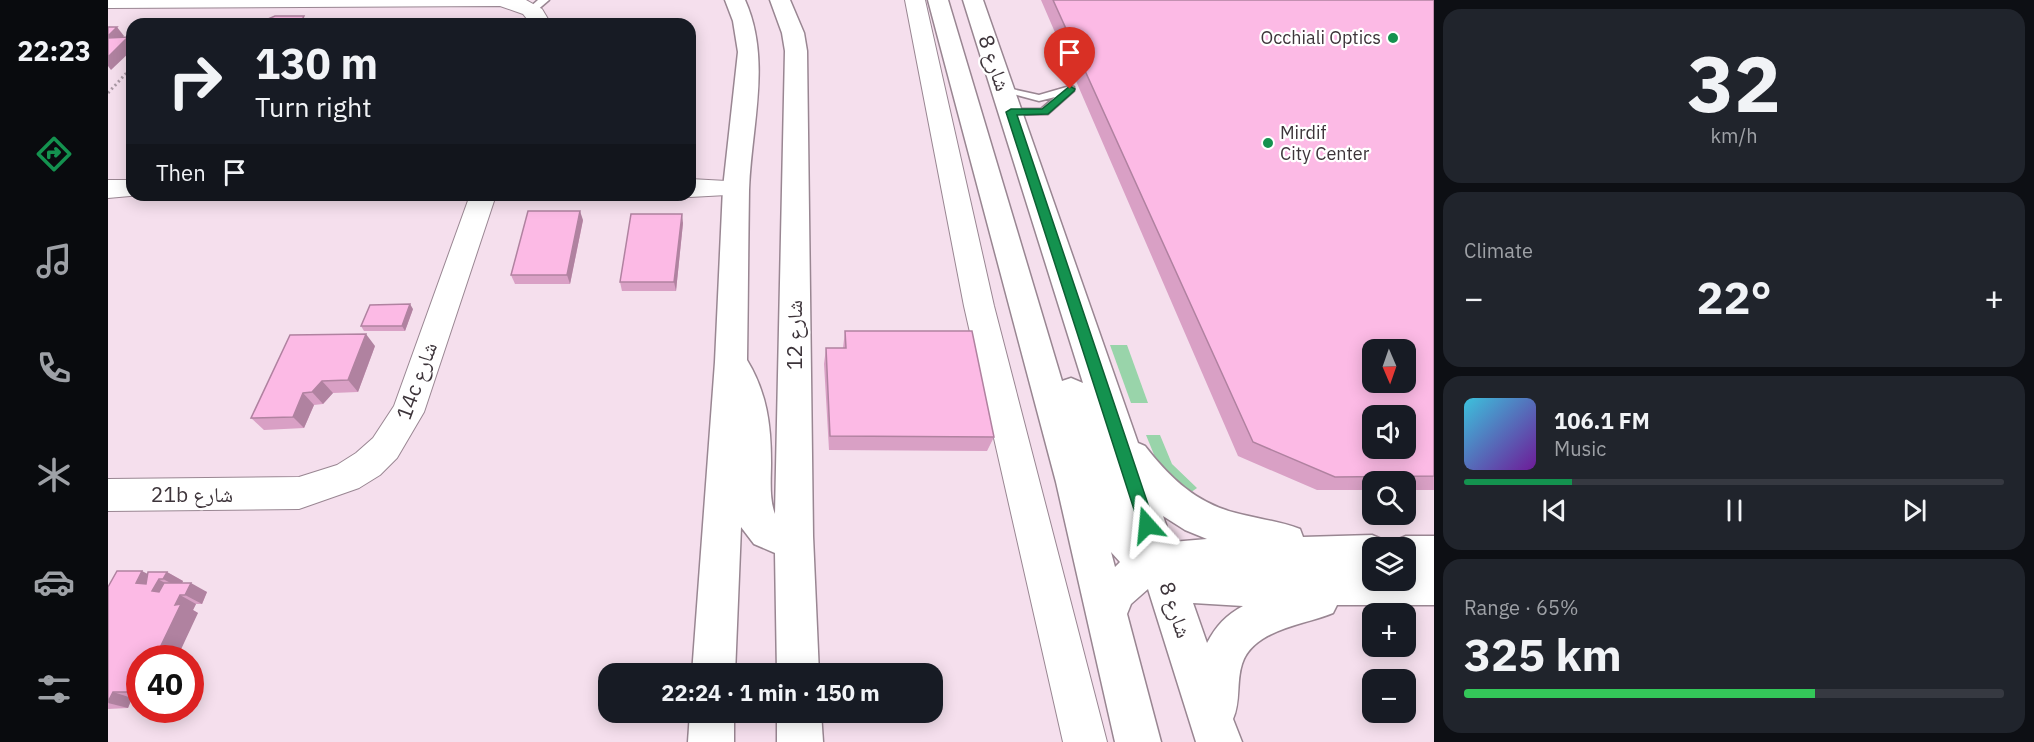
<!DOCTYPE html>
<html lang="en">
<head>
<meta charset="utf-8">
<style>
  :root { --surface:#171b24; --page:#20242c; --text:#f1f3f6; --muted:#9ea1a6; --line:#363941; --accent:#14924f }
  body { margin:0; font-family:"IBM Plex Sans","Noto Naskh Arabic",sans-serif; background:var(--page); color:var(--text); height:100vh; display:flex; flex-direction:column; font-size:22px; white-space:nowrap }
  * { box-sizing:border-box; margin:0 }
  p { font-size:20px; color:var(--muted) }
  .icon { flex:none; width:33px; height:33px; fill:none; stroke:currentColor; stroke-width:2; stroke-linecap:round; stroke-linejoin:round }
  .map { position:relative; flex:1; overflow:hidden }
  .details { display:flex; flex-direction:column; gap:9px; padding:9px; background:#0d0f14; width:600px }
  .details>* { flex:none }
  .top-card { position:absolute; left:18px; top:18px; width:570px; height:183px; border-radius:18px; box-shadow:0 3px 15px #0003; background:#171b24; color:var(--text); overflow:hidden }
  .needle { width:39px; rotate:178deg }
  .fabs { position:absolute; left:1254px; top:339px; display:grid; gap:12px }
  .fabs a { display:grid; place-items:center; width:54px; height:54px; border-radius:12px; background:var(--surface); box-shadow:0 3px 15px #0003; font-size:30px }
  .speed { position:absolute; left:18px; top:645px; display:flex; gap:12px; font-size:30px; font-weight:700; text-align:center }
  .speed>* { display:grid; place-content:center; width:78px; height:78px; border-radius:50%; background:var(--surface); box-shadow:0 3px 15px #0003; line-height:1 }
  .speed .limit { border:9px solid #d22; background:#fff; color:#111 }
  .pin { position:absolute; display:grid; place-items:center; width:51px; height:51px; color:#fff; margin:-62px -26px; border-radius:50% 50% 50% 0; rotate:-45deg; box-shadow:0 0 6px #0007 }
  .pin .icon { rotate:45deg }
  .me { position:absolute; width:66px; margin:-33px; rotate:342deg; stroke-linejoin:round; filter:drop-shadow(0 0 4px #0008) }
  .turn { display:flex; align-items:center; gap:21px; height:126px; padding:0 30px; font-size:27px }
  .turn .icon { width:78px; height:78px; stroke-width:2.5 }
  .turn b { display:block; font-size:42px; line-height:51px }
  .then { display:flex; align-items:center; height:57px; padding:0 30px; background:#0003; gap:12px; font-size:22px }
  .big { font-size:45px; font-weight:700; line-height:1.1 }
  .details .widget { flex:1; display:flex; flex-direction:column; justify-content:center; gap:9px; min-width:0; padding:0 21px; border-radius:18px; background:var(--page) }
  .details .dial { align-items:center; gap:0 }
  .dial b { font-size:78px; line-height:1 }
  .song { display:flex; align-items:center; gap:18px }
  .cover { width:72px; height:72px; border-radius:9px; background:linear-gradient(135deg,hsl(190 70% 55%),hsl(280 70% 35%)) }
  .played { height:6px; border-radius:3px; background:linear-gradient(90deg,var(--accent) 20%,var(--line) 20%) }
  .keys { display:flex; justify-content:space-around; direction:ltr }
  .heat { display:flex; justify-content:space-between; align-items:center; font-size:33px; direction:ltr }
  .charge { height:9px; border-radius:4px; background:linear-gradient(90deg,#34c759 65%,var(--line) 0) }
  .trip { position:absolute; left:490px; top:663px; width:345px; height:60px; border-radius:18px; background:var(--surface); box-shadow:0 3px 15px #0003; font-weight:700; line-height:60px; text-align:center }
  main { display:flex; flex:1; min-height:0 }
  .menu { display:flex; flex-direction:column; width:108px; justify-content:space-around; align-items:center; background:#090b0e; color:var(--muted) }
  .menu .icon { width:42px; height:42px }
  .menu .current { color:var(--accent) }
  .menu b { font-size:27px; color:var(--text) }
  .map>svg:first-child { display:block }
</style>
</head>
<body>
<main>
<nav class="menu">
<b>22:23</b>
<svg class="icon current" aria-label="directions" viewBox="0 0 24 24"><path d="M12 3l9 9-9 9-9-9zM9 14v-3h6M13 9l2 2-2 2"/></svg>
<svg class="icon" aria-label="music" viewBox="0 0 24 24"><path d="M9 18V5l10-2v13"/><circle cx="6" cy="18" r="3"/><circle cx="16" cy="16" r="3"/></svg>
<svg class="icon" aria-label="phone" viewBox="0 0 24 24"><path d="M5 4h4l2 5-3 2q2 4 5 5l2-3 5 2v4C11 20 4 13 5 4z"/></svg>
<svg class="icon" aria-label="climate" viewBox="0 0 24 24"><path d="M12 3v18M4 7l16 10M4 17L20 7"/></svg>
<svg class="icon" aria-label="car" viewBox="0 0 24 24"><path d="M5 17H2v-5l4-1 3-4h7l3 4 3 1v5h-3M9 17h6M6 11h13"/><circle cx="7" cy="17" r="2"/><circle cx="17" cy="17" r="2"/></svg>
<svg class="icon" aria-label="filters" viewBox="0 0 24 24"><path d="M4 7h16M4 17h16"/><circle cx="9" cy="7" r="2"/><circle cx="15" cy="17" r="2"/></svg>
</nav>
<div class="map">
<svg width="1326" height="742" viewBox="0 0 1326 742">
  <rect width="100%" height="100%" fill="#f5dfed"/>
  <g fill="#99d4aa">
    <path d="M1002 345H1019L1040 403H1023Z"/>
    <path d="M1038 435H1052L1064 464 1089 488 1079 495 1051 467Z"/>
  </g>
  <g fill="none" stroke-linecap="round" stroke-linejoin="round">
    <defs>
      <g id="service">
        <path d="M430 0H441L427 12H421V8Z"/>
        <path d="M962 86 966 87V91L940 114 903 115 897 112 903 109H933L947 97 931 101 890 90 895 87 931 95Z"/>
      </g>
      <g id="minor">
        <path d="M0 0H418L434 9 443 24H423L415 14 392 6 0 8Z"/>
        <path d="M797 0H817L886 306 999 742H955L856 306Z"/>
        <path d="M582 179 637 182 641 188 637 194 582 197 576 195H582Z"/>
        <path d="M0 180H24V195H33L0 198Z"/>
        <path d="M362 195H388L316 412 289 458 272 475 251 488 191 509 0 511V479L191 477 229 465 248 453 265 438 286 406Z"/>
      </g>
      <g id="tertiary">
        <path d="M617 0H637C664 60 643 127 641 190 640 247 640 304 639 360 659 393 663 425 663 463 663 479 661 499 667 514L677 51 674 33 662 0H682L696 33 699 51 705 536 711 674H669L667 553 646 544 633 527 627 674H584L607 362 615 188 630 52 625 21Z"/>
        <path d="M820 0H840L954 381 963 378 975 383 855 0H875L1030 443 1037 446C1062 478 1088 503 1128 513 1150 519 1171 521 1192 529L1195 537 1264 535 1278 541 1281 548H1264V580H1298V548H1282L1284 542 1298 536H1326V605H1229L1225 613C1197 625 1145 629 1134 664 1128 682 1133 701 1125 719L1134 742H1088L1040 589 1023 604 1019 614 1053 742H1007L948 482ZM1055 516 1077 530 1099 539 1064 542ZM1003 552 1012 562 1007 567ZM1085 603 1135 606C1118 615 1108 626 1099 643Z"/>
        <path d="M582 712H626V742H580Z"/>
        <path d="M669 712H713L715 742H669Z"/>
      </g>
    </defs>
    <use href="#service" stroke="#998692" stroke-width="3"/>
    <use href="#minor" stroke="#998692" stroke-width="2"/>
    <use href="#tertiary" stroke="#998692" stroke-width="3"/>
    <path stroke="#ab9aa5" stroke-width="3" stroke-dasharray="2 3" stroke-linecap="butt" d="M0 93 24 67"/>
    <use href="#service" fill="#fff" fill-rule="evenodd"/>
    <use href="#minor" fill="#fff" fill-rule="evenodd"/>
    <use href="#tertiary" fill="#fff" fill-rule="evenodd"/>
  </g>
  <g fill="#d9a0c5">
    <path d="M933 0H1326V490H1298V482H1264V490H1209L1130 456Z"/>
    <path d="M475 220 462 284H407L403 275Z"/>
    <path d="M575 223 568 291H514L512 282Z"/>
    <path d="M305 309 297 331H256L253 326Z"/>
    <path d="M737 331 886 437 879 451 721 450 716 364 718 348H735Z"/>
    <path d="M267 346 250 392 225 393 215 404 206 405 196 428 156 430 143 418Z"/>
    <path d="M59 572 75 581 74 583 99 592 94 604H88L85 610 90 613 32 658V698H24L20 708 0 709V587L39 574Z"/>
  </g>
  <g fill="#b082a0">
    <path d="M9 27 16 36 6 47 0 40V36Z"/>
    <path d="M20 37 24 42V50L3 70 0 66V57Z"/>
    <path d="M472 211 475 220 462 284 459 275Z"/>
    <path d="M574 214 575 223 568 291 566 282Z"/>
    <path d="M302 304 305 309 297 331 294 326Z"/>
    <path d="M258 334 267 346 250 392 240 380Z"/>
    <path d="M214 381 225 393 215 404 204 392Z"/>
    <path d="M195 393 206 405 196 428 185 417Z"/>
    <path d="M34 571 67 588 61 600 28 583Z"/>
    <path d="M59 572 75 581 72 588 55 579Z"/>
    <path d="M83 583 99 592 94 604 77 595Z"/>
    <path d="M72 595 88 604 85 610 90 613 69 658H47L67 605Z"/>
    <path d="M5 692 24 698 20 708 0 703Z"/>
  </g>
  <g fill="#fcbae5" stroke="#b082a0" stroke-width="1.5" fill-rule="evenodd">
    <path d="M945 0H1326V476L1227 477 1145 442ZM1264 350H1298V382H1264ZM1264 416H1298V448H1264Z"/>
    <path d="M167 16H196L194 20 201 21 199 24H153L155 21Z"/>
    <path d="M307 19H366L364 24H304Z"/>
    <path d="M229 20H285L284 24H227Z"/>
    <path d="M128 22 127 24H103L104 23Z"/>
    <path d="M0 27H9L0 36Z"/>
    <path d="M20 37 0 57V38Z"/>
    <path d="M420 211H472L459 275H403Z"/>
    <path d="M523 214H574L566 282H512Z"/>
    <path d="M302 304 294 326H253L262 305Z"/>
    <path d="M737 331H864L886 437 722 436 718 348H738Z"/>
    <path d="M258 334 240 380 214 381 204 392 195 393 185 417 143 418 182 335Z"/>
    <path d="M9 571H34L28 583 38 584 40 572H59L55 579H51L44 591 51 592 56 583H83L77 595H72L67 605 73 604 47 658H32L31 692H5L0 702V587Z"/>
  </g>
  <path fill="#14924f" stroke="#0d5f33" stroke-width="1.5" d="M962 86 967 89 966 91 940 114 909 115 1047 525 1044 530 1039 532 1033 530 1031 525 898 112 903 109H934Z"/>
  <g fill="#14924f" stroke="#fff" stroke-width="2">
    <circle cx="1285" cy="38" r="6"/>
    <circle cx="1160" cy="143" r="6"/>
  </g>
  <g text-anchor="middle" stroke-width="4.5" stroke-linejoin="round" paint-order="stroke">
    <g font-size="18" fill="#3d343a" stroke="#fff" text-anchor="end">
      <text x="1273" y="44">Occhiali Optics</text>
      <text x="1172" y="139" text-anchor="start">Mirdif<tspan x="1172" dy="21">City Center</tspan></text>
    </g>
    <g font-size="21" fill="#3d343a" stroke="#fff">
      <text transform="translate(886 63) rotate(71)" y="7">شارع 8</text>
      <text transform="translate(687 335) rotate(-90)" y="7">شارع 12</text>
      <text transform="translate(309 381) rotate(-70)" y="7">14c شارع</text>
      <text x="84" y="502">21b شارع</text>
      <text transform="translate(1067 610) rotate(71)" y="7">شارع 8</text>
    </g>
  </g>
</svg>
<div class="fabs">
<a><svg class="needle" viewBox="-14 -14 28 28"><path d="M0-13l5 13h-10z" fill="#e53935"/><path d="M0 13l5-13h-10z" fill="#9ea1a6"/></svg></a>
<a><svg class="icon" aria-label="sound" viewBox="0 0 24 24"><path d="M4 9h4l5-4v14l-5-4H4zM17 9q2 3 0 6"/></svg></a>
<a><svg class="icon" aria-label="search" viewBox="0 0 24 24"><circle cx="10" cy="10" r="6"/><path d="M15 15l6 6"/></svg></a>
<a><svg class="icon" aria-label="layers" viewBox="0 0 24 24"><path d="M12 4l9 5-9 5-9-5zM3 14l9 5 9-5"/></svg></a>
<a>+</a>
<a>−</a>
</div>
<div class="speed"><div class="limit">40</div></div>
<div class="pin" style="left:962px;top:89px;background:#d93025"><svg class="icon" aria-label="arrive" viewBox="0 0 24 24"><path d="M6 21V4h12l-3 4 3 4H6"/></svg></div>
<svg class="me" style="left:1039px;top:525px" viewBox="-20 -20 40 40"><path d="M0-17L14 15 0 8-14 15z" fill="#14924f" stroke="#fff" stroke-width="4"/></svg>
<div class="trip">22:24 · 1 min · 150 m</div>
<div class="top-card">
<div class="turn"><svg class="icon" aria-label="right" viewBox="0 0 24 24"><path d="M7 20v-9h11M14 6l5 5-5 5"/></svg><div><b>130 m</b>Turn right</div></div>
<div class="then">Then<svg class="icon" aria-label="arrive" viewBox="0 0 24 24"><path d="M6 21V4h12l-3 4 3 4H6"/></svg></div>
</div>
</div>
<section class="details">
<div class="widget dial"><b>32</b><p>km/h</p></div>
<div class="widget"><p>Climate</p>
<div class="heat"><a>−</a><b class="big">22°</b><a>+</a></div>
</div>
<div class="widget">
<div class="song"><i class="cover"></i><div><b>106.1 FM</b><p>Music</p></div></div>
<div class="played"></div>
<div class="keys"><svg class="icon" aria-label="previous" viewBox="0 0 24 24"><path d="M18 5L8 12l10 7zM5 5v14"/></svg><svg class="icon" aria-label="pause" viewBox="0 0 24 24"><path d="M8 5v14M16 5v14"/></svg><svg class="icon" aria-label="next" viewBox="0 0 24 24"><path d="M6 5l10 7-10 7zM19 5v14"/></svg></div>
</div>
<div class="widget"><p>Range · 65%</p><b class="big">325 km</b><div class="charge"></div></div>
</section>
</main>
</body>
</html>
